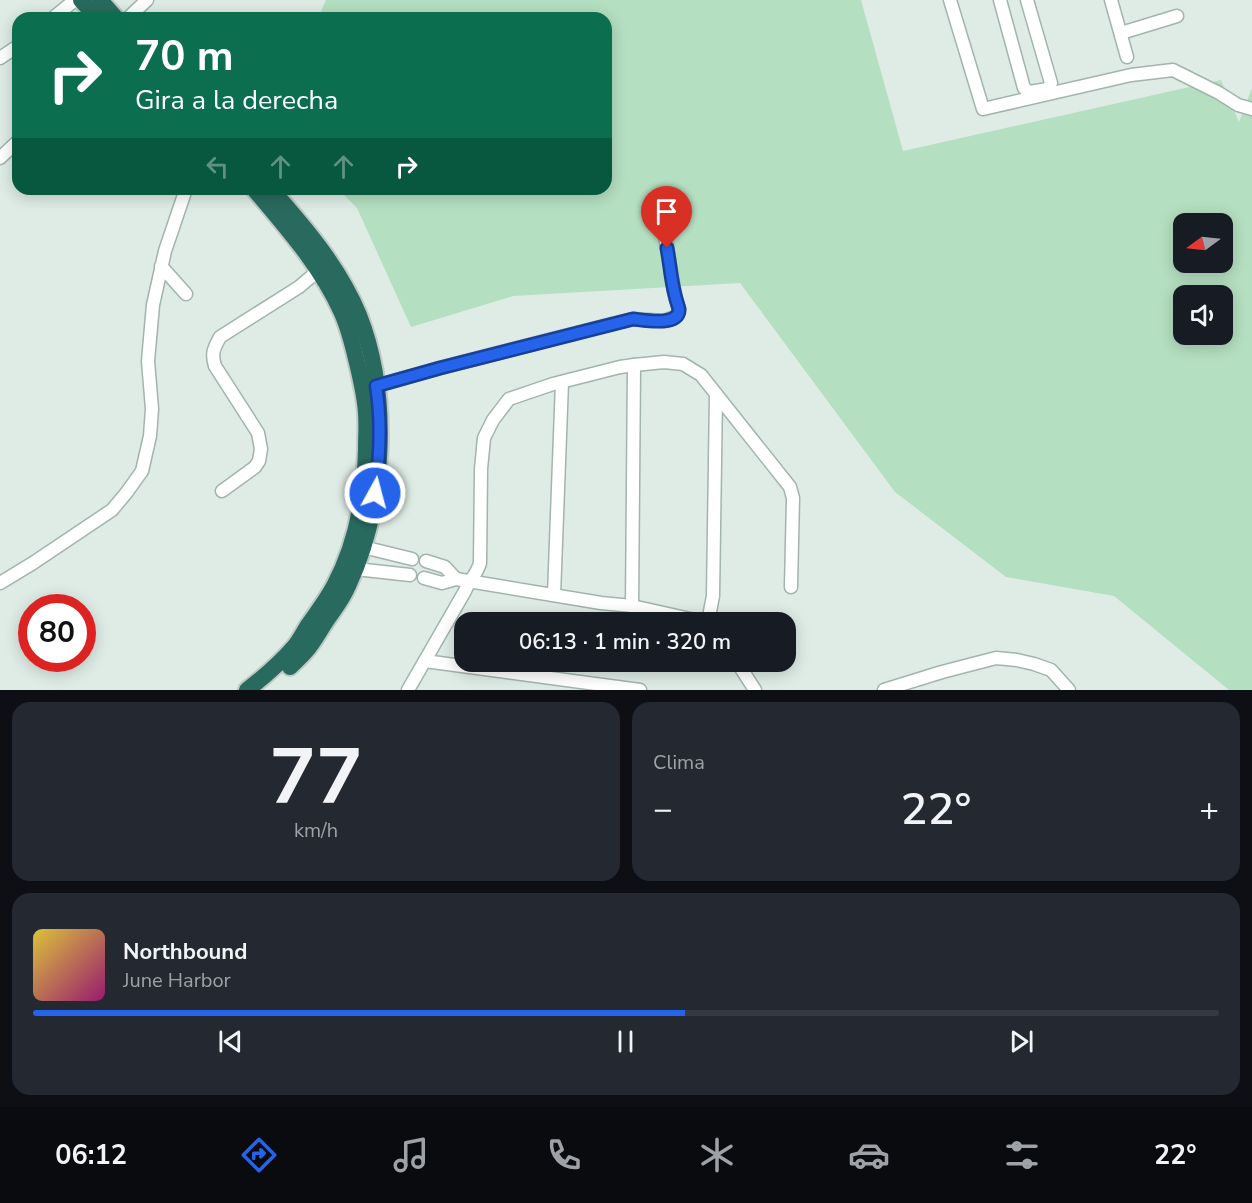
<!DOCTYPE html>
<html lang="es">
<head>
<meta charset="utf-8">
<style>
  :root { --surface:#171b24; --page:#242831; --text:#f1f3f6; --muted:#9ea1a6; --line:#363941; --accent:#2563eb }
  body { margin:0; font-family:"Nunito Sans",sans-serif; background:var(--page); color:var(--text); height:100vh; display:flex; flex-direction:column; font-size:22px; white-space:nowrap }
  * { box-sizing:border-box; margin:0 }
  p { font-size:20px; color:var(--muted) }
  .icon { flex:none; width:33px; height:33px; fill:none; stroke:currentColor; stroke-width:2; stroke-linecap:round; stroke-linejoin:round }
  .map { position:relative; height:690px; overflow:hidden }
  .sheet { display:flex; flex-direction:column; gap:12px; padding:12px; background:#0d0f14; flex:1 }
  .sheet>* { flex:none }
  .hud { position:absolute; left:12px; top:12px; width:600px; height:183px; border-radius:18px; box-shadow:0 3px 15px #0003; background:#0b6e4f; color:#fff; overflow:hidden }
  .needle { width:39px; rotate:255deg }
  .fabs { position:absolute; left:1173px; top:213px; display:grid; gap:12px }
  .fabs a { display:grid; place-items:center; width:60px; height:60px; border-radius:12px; background:var(--surface); box-shadow:0 3px 15px #0003; font-size:30px }
  .speed { position:absolute; left:18px; top:594px; display:flex; gap:12px; font-size:30px; font-weight:700; text-align:center }
  .speed>* { display:grid; place-content:center; width:78px; height:78px; border-radius:50%; background:var(--surface); box-shadow:0 3px 15px #0003; line-height:1 }
  .speed .limit { border:9px solid #d22; background:#fff; color:#111 }
  .pin { position:absolute; display:grid; place-items:center; width:51px; height:51px; color:#fff; margin:-62px -26px; border-radius:50% 50% 50% 0; rotate:-45deg; box-shadow:0 0 6px #0007 }
  .pin .icon { rotate:45deg }
  .me { position:absolute; width:66px; margin:-33px; rotate:7deg; stroke-linejoin:round; filter:drop-shadow(0 0 4px #0008) }
  .turn { display:flex; align-items:center; gap:21px; height:126px; padding:0 24px; font-size:27px }
  .turn .icon { width:78px; height:78px; stroke-width:2.5 }
  .turn b { display:block; font-size:42px; line-height:51px }
  .lanes { display:flex; align-items:center; height:57px; padding:0 24px; background:#0003; justify-content:center; gap:30px; direction:ltr }
  .lanes .off { opacity:.35 }
  .big { font-size:45px; font-weight:600; line-height:1.1 }
  .sheet .card { flex:1; display:flex; flex-direction:column; justify-content:center; gap:9px; min-width:0; padding:0 21px; border-radius:18px; background:var(--page) }
  .sheet .dial { align-items:center; gap:0 }
  .dial b { font-size:78px; line-height:1 }
  .song { display:flex; align-items:center; gap:18px }
  .cover { width:72px; height:72px; border-radius:9px; background:linear-gradient(135deg,hsl(50 70% 55%),hsl(320 70% 35%)) }
  .played { height:6px; border-radius:3px; background:linear-gradient(90deg,var(--accent) 55%,var(--line) 55%) }
  .keys { display:flex; justify-content:space-around; direction:ltr }
  .heat { display:flex; justify-content:space-between; align-items:center; font-size:33px; direction:ltr }
  .sheet .tiles { flex:1; display:grid; gap:12px; grid-template-columns:1fr 1fr }
  .card:last-child { grid-column:span 2 }
  .trip { position:absolute; left:454px; top:612px; width:342px; height:60px; border-radius:18px; background:var(--surface); box-shadow:0 3px 15px #0003; font-weight:600; line-height:60px; text-align:center }
  .tabs { display:flex; height:96px; justify-content:space-around; align-items:center; background:#090b0e; color:var(--muted) }
  .tabs .icon { width:42px; height:42px }
  .tabs .active { color:var(--accent) }
  .tabs b { font-size:27px; color:var(--text) }
  .map>svg:first-child { display:block }
</style>
</head>
<body>
<div class="map">
<svg width="1252" height="690" viewBox="0 0 1252 690">
  <rect width="100%" height="100%" fill="#dfece6"/>
  <path fill="#b5dfc1" fill-rule="evenodd" d="M326 0H861L903 151 1221 80 1239 122 1252 88V690H1229L1114 596 1006 577 895 492 740 283 513 296 411 327 357 208 338 189H606V18H318ZM1184 224H1222V262H1184ZM1184 296H1222V334H1184Z"/>
  <g fill="none" stroke-linecap="round" stroke-linejoin="round">
    <defs>
      <g id="minor">
        <path d="M950 0 983 109 1131 75 1173 70 1219 93 1238 105 1252 109"/>
        <path d="M1000 0 1024 88 1029 92 1048 89 1051 83 1027 0"/>
        <path d="M1111 0 1127 57"/>
        <path d="M53 18 75 0"/>
        <path d="M128 18 147 0"/>
        <path d="M1121 33 1177 16"/>
        <path d="M0 58 18 46"/>
        <path d="M0 158 18 141"/>
        <path d="M161 266 186 294"/>
        <path d="M376 386 440 368 604 326 633 319 664 321 677 316 679 310 675 295 659 201"/>
        <path d="M222 491 255 467 259 461 261 449 258 433 215 366C211 353 214 348 220 337L299 287 319 270"/>
        <path d="M363 547 412 559"/>
        <path d="M426 561 445 567 456 579"/>
        <path d="M356 569 410 575"/>
        <path d="M424 578 442 583 456 579 601 603 632 606 704 622"/>
        <path d="M0 583 33 563 112 510 127 492 142 471 150 436 152 409 148 361 153 305 165 251 186 189"/>
        <path d="M554 595 562 382"/>
        <path d="M632 606 634 365"/>
        <path d="M708 622 713 596 716 394"/>
        <path d="M425 661 640 690"/>
        <path d="M737 662 755 690"/>
        <path d="M408 690 465 591C469 581 477 574 480 563L481 469 484 438 493 420 509 399 553 384 620 367 634 365 664 362 683 364 701 375 790 487 793 498 791 587"/>
        <path d="M884 690 942 672 996 658 1017 660 1034 664 1051 670 1069 690"/>
      </g>
      <g id="highway">
        <path d="M81 0 97 18"/>
        <path d="M100 0 116 18"/>
        <path d="M271 189C305 227 339 267 359 315 391 396 385 508 348 586 343 598 336 607 329 617 321 628 315 641 306 651 301 657 295 662 290 667"/>
        <path d="M247 690C264 677 280 663 294 647 300 640 304 631 309 624 318 611 327 599 334 586 356 545 365 495 366 449 366 437 367 425 366 413 365 396 361 380 357 363 353 346 349 328 341 311 320 265 286 227 254 189"/>
      </g>
    </defs>
    <use href="#minor" stroke="#a1b4ad" stroke-width="15"/>
    <use href="#highway" stroke="#c0c9c6" stroke-width="20"/>
    <use href="#minor" stroke="#fff" stroke-width="12"/>
    <use href="#highway" stroke="#286b5e" stroke-width="16"/>
  </g>
  <g fill="none" stroke-linecap="round" stroke-linejoin="round">
    <defs>
      <path id="route" d="M375 493C380 457 382 422 376 386L440 368 633 319C644 320 680 327 679 309 678 305 676 300 675 295 671 280 670 264 667 248"/>
    </defs>
    <use href="#route" stroke="#184099" stroke-width="15"/>
    <use href="#route" stroke="#2563eb" stroke-width="10"/>
  </g>
</svg>
<div class="fabs">
<a><svg class="needle" viewBox="-14 -14 28 28"><path d="M0-13l5 13h-10z" fill="#e53935"/><path d="M0 13l5-13h-10z" fill="#9ea1a6"/></svg></a>
<a><svg class="icon" aria-label="sound" viewBox="0 0 24 24"><path d="M4 9h4l5-4v14l-5-4H4zM17 9q2 3 0 6"/></svg></a>
</div>
<div class="speed"><div class="limit">80</div></div>
<div class="pin" style="left:667px;top:248px;background:#d93025"><svg class="icon" aria-label="arrive" viewBox="0 0 24 24"><path d="M6 21V4h12l-3 4 3 4H6"/></svg></div>
<svg class="me" style="left:375px;top:493px" viewBox="-20 -20 40 40"><circle r="17" fill="#2563eb" stroke="#fff" stroke-width="3"/><path d="M0-11L8 9 0 5-8 9z" fill="#fff"/></svg>
<div class="trip">06:13 · 1 min · 320 m</div>
<div class="hud">
<div class="turn"><svg class="icon" aria-label="right" viewBox="0 0 24 24"><path d="M7 20v-9h11M14 6l5 5-5 5"/></svg><div><b>70 m</b>Gira a la derecha</div></div>
<div class="lanes"><svg class="icon off" aria-label="left" viewBox="0 0 24 24"><path d="M17 20v-9H6M10 6l-5 5 5 5"/></svg><svg class="icon off" aria-label="ahead" viewBox="0 0 24 24"><path d="M12 20V5M6 11l6-6 6 6"/></svg><svg class="icon off" aria-label="ahead" viewBox="0 0 24 24"><path d="M12 20V5M6 11l6-6 6 6"/></svg><svg class="icon" aria-label="right" viewBox="0 0 24 24"><path d="M7 20v-9h11M14 6l5 5-5 5"/></svg></div>
</div>
</div>
<section class="sheet">
<div class="tiles">
<div class="card dial"><b>77</b><p>km/h</p></div>
<div class="card"><p>Clima</p>
<div class="heat"><a>−</a><b class="big">22°</b><a>+</a></div>
</div>
<div class="card">
<div class="song"><i class="cover"></i><div><b>Northbound</b><p>June Harbor</p></div></div>
<div class="played"></div>
<div class="keys"><svg class="icon" aria-label="previous" viewBox="0 0 24 24"><path d="M18 5L8 12l10 7zM5 5v14"/></svg><svg class="icon" aria-label="pause" viewBox="0 0 24 24"><path d="M8 5v14M16 5v14"/></svg><svg class="icon" aria-label="next" viewBox="0 0 24 24"><path d="M6 5l10 7-10 7zM19 5v14"/></svg></div>
</div>
</div>
</section>
<nav class="tabs">
<b>06:12</b>
<svg class="icon active" aria-label="directions" viewBox="0 0 24 24"><path d="M12 3l9 9-9 9-9-9zM9 14v-3h6M13 9l2 2-2 2"/></svg>
<svg class="icon" aria-label="music" viewBox="0 0 24 24"><path d="M9 18V5l10-2v13"/><circle cx="6" cy="18" r="3"/><circle cx="16" cy="16" r="3"/></svg>
<svg class="icon" aria-label="phone" viewBox="0 0 24 24"><path d="M5 4h4l2 5-3 2q2 4 5 5l2-3 5 2v4C11 20 4 13 5 4z"/></svg>
<svg class="icon" aria-label="climate" viewBox="0 0 24 24"><path d="M12 3v18M4 7l16 10M4 17L20 7"/></svg>
<svg class="icon" aria-label="car" viewBox="0 0 24 24"><path d="M5 17H2v-5l4-1 3-4h7l3 4 3 1v5h-3M9 17h6M6 11h13"/><circle cx="7" cy="17" r="2"/><circle cx="17" cy="17" r="2"/></svg>
<svg class="icon" aria-label="filters" viewBox="0 0 24 24"><path d="M4 7h16M4 17h16"/><circle cx="9" cy="7" r="2"/><circle cx="15" cy="17" r="2"/></svg>
<b>22°</b>
</nav>
</body>
</html>
